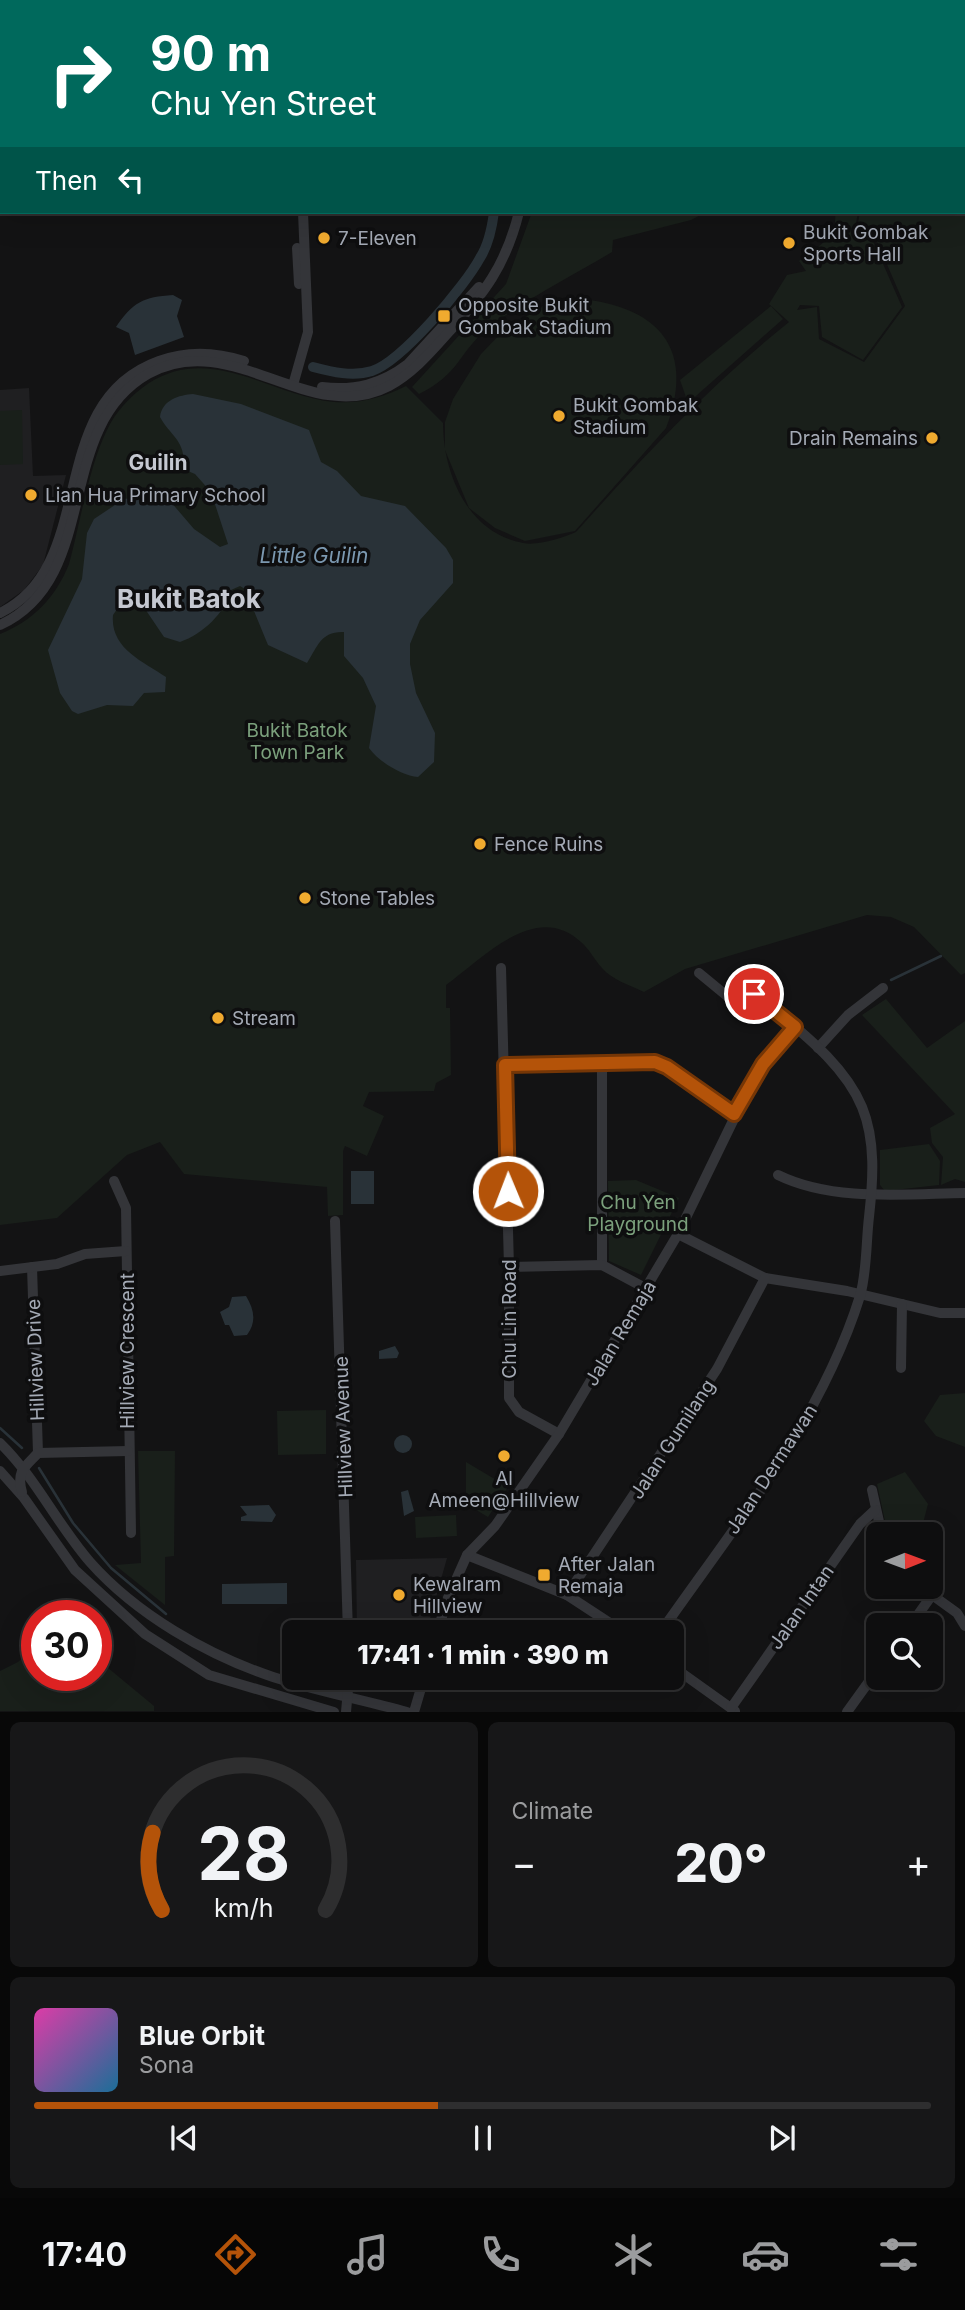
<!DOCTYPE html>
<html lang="en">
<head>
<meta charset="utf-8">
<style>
  :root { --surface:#0e0e0f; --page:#171718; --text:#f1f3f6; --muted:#9b9c9e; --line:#2e2e2f; --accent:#b45309 }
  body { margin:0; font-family:Inter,sans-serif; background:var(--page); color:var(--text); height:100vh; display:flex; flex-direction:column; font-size:26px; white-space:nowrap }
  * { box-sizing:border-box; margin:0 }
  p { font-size:23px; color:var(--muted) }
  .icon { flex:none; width:38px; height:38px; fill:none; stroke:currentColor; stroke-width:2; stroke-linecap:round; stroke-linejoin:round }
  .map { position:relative; height:1712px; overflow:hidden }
  .drawer { display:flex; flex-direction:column; gap:10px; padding:10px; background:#080808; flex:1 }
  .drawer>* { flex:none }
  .top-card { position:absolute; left:0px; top:0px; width:966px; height:214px; box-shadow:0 7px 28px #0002,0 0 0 2px var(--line); background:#00695c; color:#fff; overflow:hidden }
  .needle { width:46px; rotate:89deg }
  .tools { position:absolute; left:866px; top:1522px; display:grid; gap:14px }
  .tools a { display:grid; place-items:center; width:77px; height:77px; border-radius:10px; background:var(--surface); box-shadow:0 7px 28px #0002,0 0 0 2px var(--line); font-size:35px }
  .speed { position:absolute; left:21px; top:1600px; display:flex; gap:14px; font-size:35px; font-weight:700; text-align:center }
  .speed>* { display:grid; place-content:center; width:91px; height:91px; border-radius:50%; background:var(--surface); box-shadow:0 7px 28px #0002,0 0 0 2px var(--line); line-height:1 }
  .speed .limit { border:10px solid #d22; background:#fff; color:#111 }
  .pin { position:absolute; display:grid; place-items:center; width:60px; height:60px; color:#fff; margin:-30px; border:4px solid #fff; border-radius:50%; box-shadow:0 2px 7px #0007 }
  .me { position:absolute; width:77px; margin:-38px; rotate:359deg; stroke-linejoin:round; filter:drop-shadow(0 0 5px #0008) }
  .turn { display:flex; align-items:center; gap:24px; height:147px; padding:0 35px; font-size:32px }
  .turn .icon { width:91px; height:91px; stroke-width:2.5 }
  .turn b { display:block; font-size:49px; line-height:60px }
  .then { display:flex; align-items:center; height:66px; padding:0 35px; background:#0003; gap:14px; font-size:26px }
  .big { font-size:52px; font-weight:800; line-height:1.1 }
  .drawer .card { flex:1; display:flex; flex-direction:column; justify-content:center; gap:10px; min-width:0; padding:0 24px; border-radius:10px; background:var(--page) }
  .drawer .dial { align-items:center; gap:0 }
  .dial svg { height:182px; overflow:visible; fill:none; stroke:var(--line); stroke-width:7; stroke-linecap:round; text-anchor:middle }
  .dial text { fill:var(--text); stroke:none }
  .song { display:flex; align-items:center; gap:21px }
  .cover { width:84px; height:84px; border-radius:10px; background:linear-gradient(135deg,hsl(320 70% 55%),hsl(200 70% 35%)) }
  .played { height:7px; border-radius:4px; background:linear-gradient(90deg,var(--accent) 45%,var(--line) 45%) }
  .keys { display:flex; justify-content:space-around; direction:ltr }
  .heat { display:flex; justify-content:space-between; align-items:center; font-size:38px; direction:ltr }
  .drawer .tiles { flex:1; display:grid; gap:10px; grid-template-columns:1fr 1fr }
  .card:last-child { grid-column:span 2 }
  .trip { position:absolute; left:282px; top:1620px; width:402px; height:70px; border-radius:10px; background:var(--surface); box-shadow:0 7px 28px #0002,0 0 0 2px var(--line); font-weight:800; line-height:70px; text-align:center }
  .menu { display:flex; height:112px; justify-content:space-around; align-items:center; background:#060606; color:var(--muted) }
  .menu .icon { width:49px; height:49px }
  .menu .selected { color:var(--accent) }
  .menu b { font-size:32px; color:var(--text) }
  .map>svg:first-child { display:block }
</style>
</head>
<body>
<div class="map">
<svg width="965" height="1712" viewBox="0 0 965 1712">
  <rect width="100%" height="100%" fill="#131314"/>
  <g fill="#1f1f21">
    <path d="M446 0H772V2H448Z"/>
    <path d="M29 388 33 476 66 475 43 565 24 590 0 607V390Z"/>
    <path d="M447 1558 426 1633H357L356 1560Z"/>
  </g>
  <g fill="#191f1a">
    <path d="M965 163V973L961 975 914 927 891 917 867 915 685 969 644 992C630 985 612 980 602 968 594 959 590 950 581 942 536 900 483 958 446 985V1008H450L451 1075 436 1083 434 1091 369 1092 363 1106 384 1116 367 1156 345 1146 343 1151V1215L328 1216 327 1187 184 1174 160 1142 127 1155 57 1218 0 1225V634C33 621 56 597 69 564 80 524 89 466 107 430 116 411 131 395 149 383 212 343 271 396 334 402 360 404 384 397 406 386L443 423C443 472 467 533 523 543 538 546 562 538 576 532 645 455 707 388 789 322L769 304 787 275 806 271 799 261C817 245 838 241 835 212H858L855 229 873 241 902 307 863 360 822 337 819 306 800 305 797 310 817 307 819 339 864 362 905 306 876 239 857 228 860 212H964Z"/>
    <path d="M532 212H706L691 220 613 240 612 252C574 275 522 301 488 328 458 353 460 374 419 394L412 387 506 284Z"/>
    <path d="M567 298C650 302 699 341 666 428L575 531 525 541 495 528 469 508 445 450V422L453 399 481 354 504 330 551 301Z"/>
    <path d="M771 306 783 319 688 403 680 380Z"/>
    <path d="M22 410 23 464 0 465V411Z"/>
    <path d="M886 999 927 1048 965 1021V1182L955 1179 941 1185 943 1157 932 1143 930 1128 955 1114 862 1015Z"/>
    <path d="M929 1144 940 1161 939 1185 885 1191 880 1185V1150Z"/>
    <path d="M636 1180 679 1198 641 1275 609 1261 608 1181Z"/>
    <path d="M965 1393V1447L936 1436 924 1421 940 1395Z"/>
    <path d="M326 1410V1454L278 1455 277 1411Z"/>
    <path d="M138 1451H175L174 1556 165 1557V1605L115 1565 141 1563Z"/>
    <path d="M466 1462 508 1487 488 1517 466 1504Z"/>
    <path d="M905 1472 928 1504 920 1535H888L877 1484Z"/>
    <path d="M456 1515 457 1536 416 1538 415 1517Z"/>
    <path d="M37 1644V1675H96V1658L154 1706V1711H0V1671L18 1662Z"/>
  </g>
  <g fill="#293238">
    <path d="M173 295 182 300 177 316 184 337 135 355 129 333 116 327C133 302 143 297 173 295Z"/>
    <path d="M193 394 241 404 309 430 321 462 337 471 361 496 405 506 446 548 453 560V583L420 620 410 644V664L416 693 435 733 434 762 418 777C402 776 378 761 369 748L376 706 363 678 344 656V632C321 631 318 646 307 663L268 645 245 589 240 586 231 590C225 613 203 634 180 642L164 637 137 597 124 599 113 615C110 648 142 661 166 677L165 692 144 693 133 706 107 705 78 714 72 711 60 693 48 650 82 579 87 533 94 519 124 499 164 494 194 529 220 547 228 544 211 492 195 474 183 469C187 441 171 437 160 417 162 400 179 395 193 394Z"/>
    <rect x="351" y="1171" width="23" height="33"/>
    <path d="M246 1296C254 1309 257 1322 247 1335L234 1336 229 1325H225L220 1312 229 1307 232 1297Z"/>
    <path d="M395 1346 399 1353 397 1358 379 1359V1351Z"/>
    <circle cx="403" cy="1444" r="9"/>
    <path d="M408 1490 414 1511 404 1516 401 1492Z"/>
    <path d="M269 1505 276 1515 272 1522 241 1521V1517L247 1515 240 1506Z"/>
    <path d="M287 1583V1604H222V1584Z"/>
  </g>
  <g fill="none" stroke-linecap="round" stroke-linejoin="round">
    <g stroke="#293238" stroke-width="2.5">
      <path d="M891 980 941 956"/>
      <path d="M0 1428 22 1448"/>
      <path d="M39 1468 73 1523 111 1568 166 1614"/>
    </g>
    <g stroke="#293238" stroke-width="10">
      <path d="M384 0 386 2"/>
      <path d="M313 367C332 372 353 377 372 371 402 361 465 286 480 258 489 244 492 228 494 212"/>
    </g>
    <g stroke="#343539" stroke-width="10">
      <path d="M185 0 186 2"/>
      <path d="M409 0 411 2"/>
      <path d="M424 0 426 2"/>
      <path d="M786 0V2"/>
      <path d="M964 105H965"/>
      <path d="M964 114H965"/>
      <path d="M0 168H2"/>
      <path d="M297 248 299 284"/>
      <path d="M293 385 308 332 303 212"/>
      <path d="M322 387C355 391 382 384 408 364L479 287"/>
      <path d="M0 613C101 564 42 403 159 361 186 351 216 352 244 361"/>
      <path d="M0 625C103 577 52 429 148 374 232 327 309 428 389 386 413 373 430 353 448 333 484 294 506 265 519 212"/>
      <path d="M501 968 509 1267V1398L519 1412 559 1434"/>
      <path d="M818 1048 848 1015 883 988"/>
      <path d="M505 1065 655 1062 667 1067 734 1114"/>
      <path d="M602 1065V1265"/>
      <path d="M778 1175C833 1202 905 1194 965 1193"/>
      <path d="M114 1181 126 1208 131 1533"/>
      <path d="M335 1221 348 1633"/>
      <path d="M678 1234 765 1278 847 1291 940 1313H965"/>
      <path d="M32 1267 38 1453"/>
      <path d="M509 1267 602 1265 647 1289"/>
      <path d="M0 1271 57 1264 85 1254 126 1251"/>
      <path d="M901 1368 902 1304"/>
      <path d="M0 1443C36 1478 57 1524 90 1562 136 1614 207 1655 273 1677 317 1691 363 1700 407 1712"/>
      <path d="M0 1471 24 1498 75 1570 145 1634 209 1675 334 1712"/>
      <path d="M872 1490 882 1535"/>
      <path d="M22 1492C16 1471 25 1467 38 1453L128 1451"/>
      <path d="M467 1555 567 1595 625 1633"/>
      <path d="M921 1587 957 1613 965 1626"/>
      <path d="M567 1595 717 1369 765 1278"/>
      <path d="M910 1626 932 1595"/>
      <path d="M437 1633 447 1600 467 1555 495 1526 559 1434 678 1234 748 1090 763 1064 795 1027"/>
      <path d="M660 1633C734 1527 821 1421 860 1296 867 1272 866 1242 869 1217 873 1181 876 1141 862 1107 843 1061 794 1027 758 995L733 1001 699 973"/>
      <path d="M672 1666 735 1711"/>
      <path d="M731 1708 860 1524 875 1510"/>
      <path d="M346 1712 349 1678"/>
      <path d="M414 1712 424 1678"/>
      <path d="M847 1712 878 1669"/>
    </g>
    <defs>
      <g id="rail">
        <path d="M964 142H965"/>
        <path d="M0 199H2"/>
      </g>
    </defs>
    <use href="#rail" stroke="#47494e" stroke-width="5"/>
    <use href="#rail" stroke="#0e0e0f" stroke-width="2.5" stroke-dasharray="8" stroke-linecap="butt"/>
  </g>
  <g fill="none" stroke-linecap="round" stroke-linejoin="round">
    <defs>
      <path id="route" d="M508 1191 505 1065 655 1062 667 1067 734 1114 763 1064 795 1027 754 994"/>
    </defs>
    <use href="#route" stroke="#753606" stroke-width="18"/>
    <use href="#route" stroke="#b45309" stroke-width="12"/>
  </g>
  <g fill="#f0aa2f" stroke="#0e0e0f" stroke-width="2.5">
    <circle cx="324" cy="238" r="7"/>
    <circle cx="789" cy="243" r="7"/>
    <rect x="437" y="309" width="14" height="14" rx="3.5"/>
    <circle cx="559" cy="416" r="7"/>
    <circle cx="932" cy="438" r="7"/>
    <circle cx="31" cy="495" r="7"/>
    <circle cx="480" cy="844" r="7"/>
    <circle cx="305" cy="898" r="7"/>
    <circle cx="218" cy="1018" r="7"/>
    <circle cx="504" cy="1456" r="7"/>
    <rect x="537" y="1568" width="14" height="14" rx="3.5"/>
    <circle cx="399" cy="1595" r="7"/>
  </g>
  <g text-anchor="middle" stroke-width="7" stroke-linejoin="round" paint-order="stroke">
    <g font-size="19" fill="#a4aab5" stroke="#0e0e0f" text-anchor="start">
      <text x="803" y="239">Bukit Gombak<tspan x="803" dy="22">Sports Hall</tspan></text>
      <text x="338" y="245">7-Eleven</text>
      <text x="458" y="312">Opposite Bukit<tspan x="458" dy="22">Gombak Stadium</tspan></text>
      <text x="573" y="412">Bukit Gombak<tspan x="573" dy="22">Stadium</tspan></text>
      <text x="918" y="445" text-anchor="end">Drain Remains</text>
      <text x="45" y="502">Lian Hua Primary School</text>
      <text x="494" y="851">Fence Ruins</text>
      <text x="319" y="905">Stone Tables</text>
      <text x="232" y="1025">Stream</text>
      <text x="504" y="1485" text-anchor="middle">Al<tspan x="504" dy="22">Ameen@Hillview</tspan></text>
      <text x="558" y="1571">After Jalan<tspan x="558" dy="22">Remaja</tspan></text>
      <text x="413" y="1591">Kewalram<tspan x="413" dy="22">Hillview</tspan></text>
    </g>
    <g font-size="19" fill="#7ba07c" stroke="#0e0e0f">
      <text x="297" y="737">Bukit Batok<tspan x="297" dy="22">Town Park</tspan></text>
      <text x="638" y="1209">Chu Yen<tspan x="638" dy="22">Playground</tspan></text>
    </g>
    <g font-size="19" fill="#a4aab5" stroke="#0e0e0f">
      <text transform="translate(509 1319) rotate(-90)" y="7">Chu Lin Road</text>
      <text transform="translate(620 1333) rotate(-59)" y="7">Jalan Remaja</text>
      <text transform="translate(127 1351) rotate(-90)" y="7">Hillview Crescent</text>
      <text transform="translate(35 1360) rotate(-92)" y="7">Hillview Drive</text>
      <text transform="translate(343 1427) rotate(-92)" y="7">Hillview Avenue</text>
      <text transform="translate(672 1439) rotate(-57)" y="7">Jalan Gumilang</text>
      <text transform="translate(771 1469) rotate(-57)" y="7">Jalan Dermawan</text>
      <text transform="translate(801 1607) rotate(-55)" y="7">Jalan Intan</text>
    </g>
    <g font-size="21" font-weight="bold" fill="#c5c8d1" stroke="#0e0e0f">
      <text x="158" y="470">Guilin</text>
    </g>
    <g font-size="21" font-style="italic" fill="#7b98b0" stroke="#0e0e0f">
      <text x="314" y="563">Little Guilin</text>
    </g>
    <g font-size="26" font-weight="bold" fill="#c5c8d1" stroke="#0e0e0f">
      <text x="189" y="608">Bukit Batok</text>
    </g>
  </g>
</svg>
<div class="tools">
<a><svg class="needle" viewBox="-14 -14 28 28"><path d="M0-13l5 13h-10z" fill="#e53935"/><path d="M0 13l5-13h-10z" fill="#9b9c9e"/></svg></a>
<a><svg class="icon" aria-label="search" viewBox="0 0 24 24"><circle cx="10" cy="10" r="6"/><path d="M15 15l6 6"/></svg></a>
</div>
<div class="speed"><div class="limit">30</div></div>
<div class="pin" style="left:754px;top:994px;background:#d93025"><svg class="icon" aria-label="arrive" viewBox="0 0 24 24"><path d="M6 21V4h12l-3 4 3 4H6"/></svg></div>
<svg class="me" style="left:508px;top:1191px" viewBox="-20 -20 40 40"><circle r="17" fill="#b45309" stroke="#fff" stroke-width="3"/><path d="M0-11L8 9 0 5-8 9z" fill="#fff"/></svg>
<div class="trip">17:41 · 1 min · 390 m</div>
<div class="top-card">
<div class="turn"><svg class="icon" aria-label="right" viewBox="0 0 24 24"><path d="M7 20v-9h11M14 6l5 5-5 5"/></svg><div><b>90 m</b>Chu Yen Street</div></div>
<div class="then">Then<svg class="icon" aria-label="left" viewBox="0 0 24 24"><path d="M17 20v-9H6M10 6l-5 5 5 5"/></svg></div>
</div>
</div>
<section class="drawer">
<div class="tiles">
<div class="card dial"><svg viewBox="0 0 100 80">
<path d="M14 69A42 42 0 1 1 86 69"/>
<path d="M14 69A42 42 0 0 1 10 35" stroke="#b45309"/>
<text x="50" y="56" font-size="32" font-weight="700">28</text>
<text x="50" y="72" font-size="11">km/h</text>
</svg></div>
<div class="card"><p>Climate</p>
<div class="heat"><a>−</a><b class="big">20°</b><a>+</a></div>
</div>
<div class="card">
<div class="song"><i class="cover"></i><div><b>Blue Orbit</b><p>Sona</p></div></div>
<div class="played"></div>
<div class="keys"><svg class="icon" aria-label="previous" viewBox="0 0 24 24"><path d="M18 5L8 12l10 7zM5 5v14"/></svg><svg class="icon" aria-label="pause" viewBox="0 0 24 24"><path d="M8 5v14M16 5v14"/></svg><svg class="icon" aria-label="next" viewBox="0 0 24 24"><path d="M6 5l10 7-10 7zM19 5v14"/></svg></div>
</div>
</div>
</section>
<nav class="menu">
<b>17:40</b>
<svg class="icon selected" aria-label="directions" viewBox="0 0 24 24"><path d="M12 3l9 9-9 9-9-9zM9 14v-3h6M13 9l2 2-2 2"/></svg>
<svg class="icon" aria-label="music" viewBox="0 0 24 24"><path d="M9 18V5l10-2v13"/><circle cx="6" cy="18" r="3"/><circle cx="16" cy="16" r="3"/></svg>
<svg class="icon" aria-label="phone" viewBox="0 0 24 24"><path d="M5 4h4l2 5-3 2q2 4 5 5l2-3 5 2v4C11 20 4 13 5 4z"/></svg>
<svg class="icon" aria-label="climate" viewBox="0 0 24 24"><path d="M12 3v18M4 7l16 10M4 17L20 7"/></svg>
<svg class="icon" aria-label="car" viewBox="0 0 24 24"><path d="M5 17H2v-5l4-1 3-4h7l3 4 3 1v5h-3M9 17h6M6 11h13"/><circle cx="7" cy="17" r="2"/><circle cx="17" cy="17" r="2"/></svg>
<svg class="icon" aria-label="filters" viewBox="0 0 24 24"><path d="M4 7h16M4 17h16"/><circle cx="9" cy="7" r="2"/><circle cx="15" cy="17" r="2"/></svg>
</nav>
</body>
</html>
